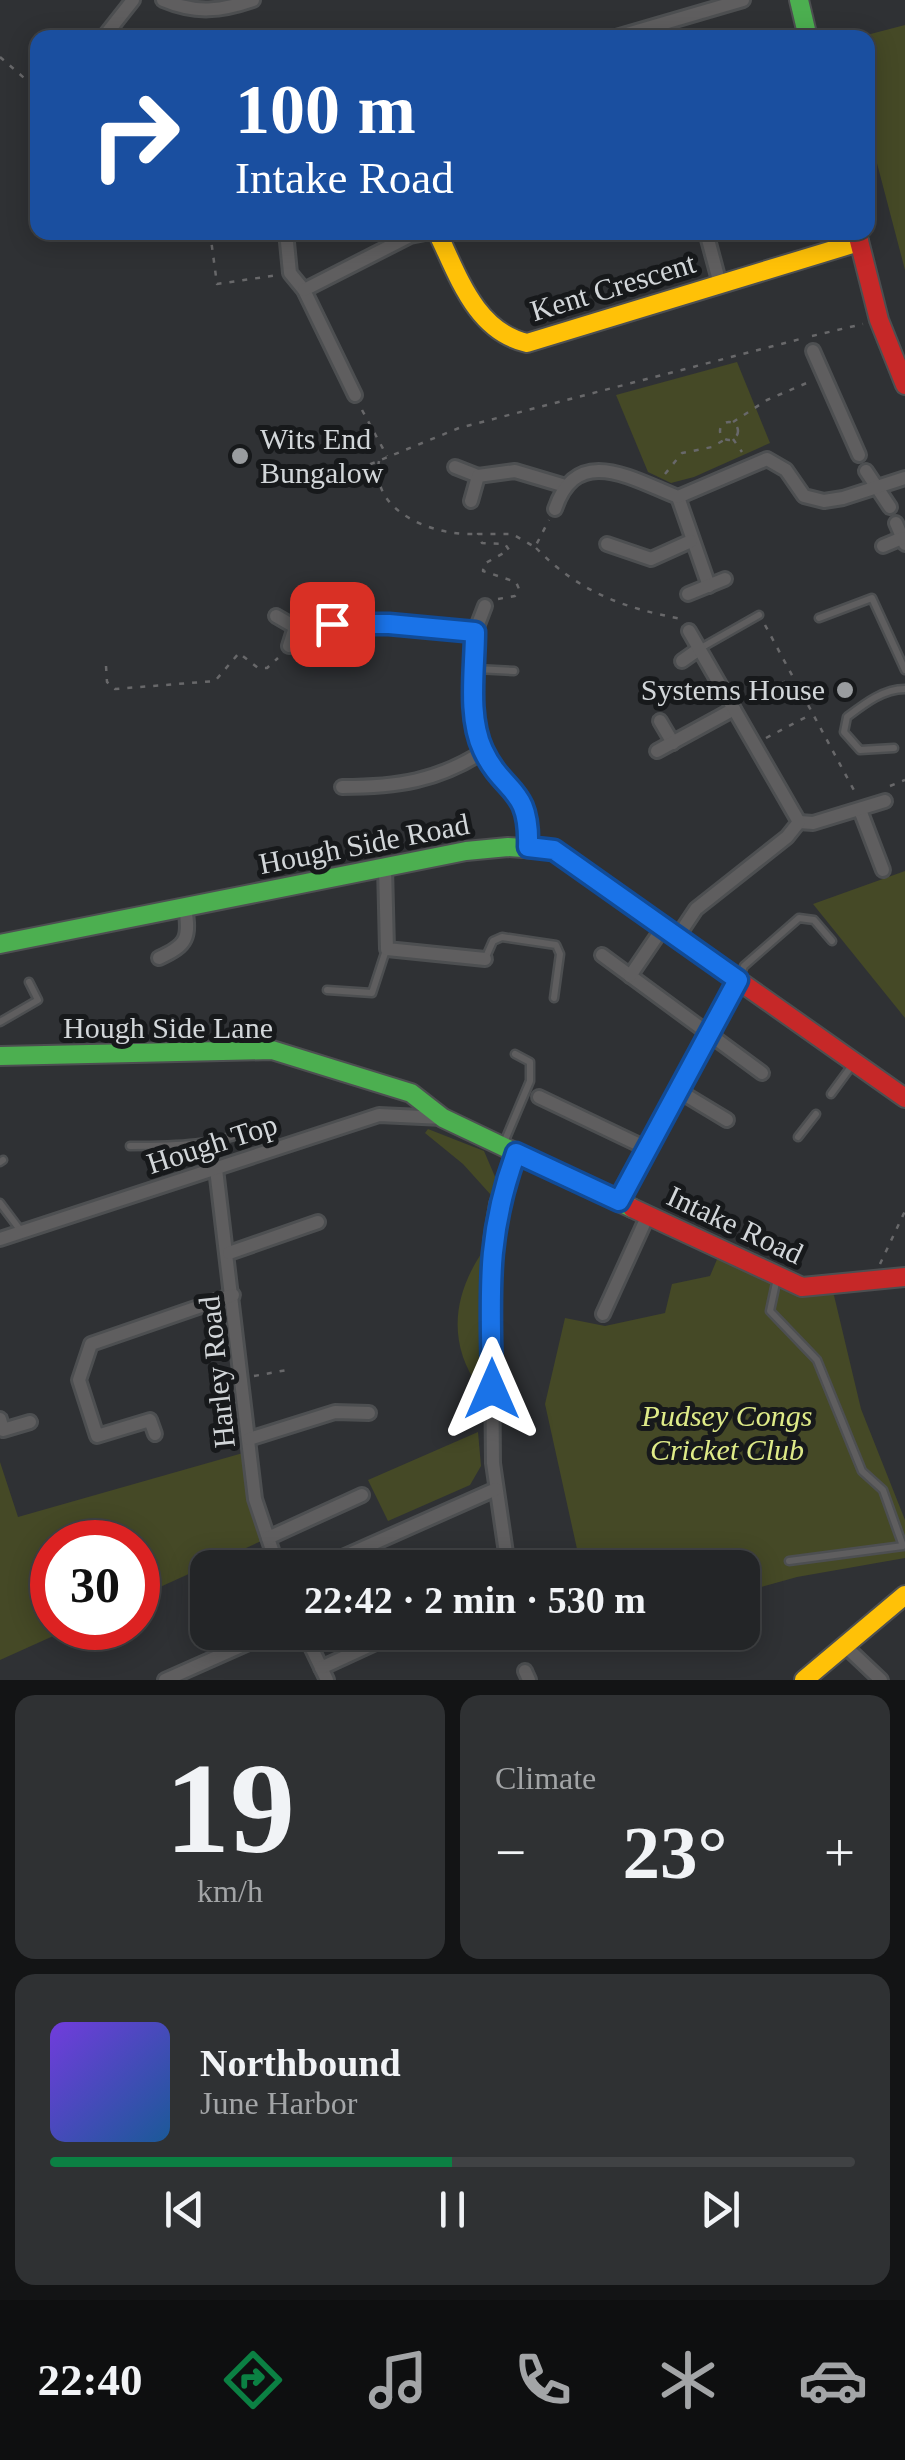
<!DOCTYPE html>
<html lang="en">
<head>
<meta charset="utf-8">
<style>
  :root { --surface:#232527; --page:#2f3133; --text:#f1f3f6; --muted:#a3a5a7; --line:#404244; --accent:#0b8043 }
  body { margin:0; font-family:"Times New Roman",serif; background:var(--page); color:var(--text); height:100vh; display:flex; flex-direction:column; font-size:38px; white-space:nowrap }
  * { box-sizing:border-box; margin:0 }
  p { font-size:32px; color:var(--muted) }
  .icon { flex:none; width:55px; height:55px; fill:none; stroke:currentColor; stroke-width:2; stroke-linecap:round; stroke-linejoin:round }
  .map { position:relative; height:1680px; overflow:hidden }
  .details { display:flex; flex-direction:column; gap:15px; padding:15px; background:#131415; flex:1 }
  .details>* { flex:none }
  .banner { position:absolute; left:30px; top:30px; width:845px; height:210px; border-radius:20px; box-shadow:0 5px 25px #0003,0 0 0 2px var(--line); background:#1a4fa0; color:#fff; overflow:hidden }
  .speed { position:absolute; left:30px; top:1520px; display:flex; gap:20px; font-size:50px; font-weight:700; text-align:center }
  .speed>* { display:grid; place-content:center; width:130px; height:130px; border-radius:50%; background:var(--surface); box-shadow:0 5px 25px #0003,0 0 0 2px var(--line); line-height:1 }
  .speed .limit { border:15px solid #d22; background:#fff; color:#111 }
  .pin { position:absolute; display:grid; place-items:center; width:85px; height:85px; color:#fff; margin:-42px; border-radius:20px; box-shadow:0 5px 15px #0006 }
  .me { position:absolute; width:110px; margin:-55px; rotate:0deg; stroke-linejoin:round; filter:drop-shadow(0 0 8px #0008) }
  .turn { display:flex; align-items:center; gap:35px; height:210px; padding:0 40px; font-size:45px }
  .turn .icon { width:130px; height:130px; stroke-width:2.5 }
  .turn b { display:block; font-size:70px; line-height:85px }
  .big { font-size:75px; font-weight:600; line-height:1.1 }
  .details .widget { flex:1; display:flex; flex-direction:column; justify-content:center; gap:15px; min-width:0; padding:0 35px; border-radius:20px; background:var(--page) }
  .details .dial { align-items:center; gap:0 }
  .dial b { font-size:130px; line-height:1 }
  .song { display:flex; align-items:center; gap:30px }
  .cover { width:120px; height:120px; border-radius:15px; background:linear-gradient(135deg,hsl(260 70% 55%),hsl(210 70% 35%)) }
  .played { height:10px; border-radius:5px; background:linear-gradient(90deg,var(--accent) 50%,var(--line) 50%) }
  .keys { display:flex; justify-content:space-around; direction:ltr }
  .heat { display:flex; justify-content:space-between; align-items:center; font-size:55px; direction:ltr }
  .details .tiles { flex:1; display:grid; gap:15px; grid-template-columns:1fr 1fr }
  .widget:last-child { grid-column:span 2 }
  .trip { position:absolute; left:190px; top:1550px; width:570px; height:100px; border-radius:20px; background:var(--surface); box-shadow:0 5px 25px #0003,0 0 0 2px var(--line); font-weight:600; line-height:100px; text-align:center }
  .tab-bar { display:flex; height:160px; justify-content:space-around; align-items:center; background:#0e0f10; color:var(--muted) }
  .tab-bar .icon { width:70px; height:70px }
  .tab-bar .selected { color:var(--accent) }
  .tab-bar b { font-size:45px; color:var(--text) }
  .map>svg:first-child { display:block }
</style>
</head>
<body>
<div class="map">
<svg width="905" height="1680" viewBox="0 0 905 1680">
  <rect width="100%" height="100%" fill="#2f3134"/>
  <g fill="#454926">
    <path d="M905 25V270L868 129V38L859 37Z"/>
    <path d="M737 362 770 443 694 477 671 483 648 472 616 395Z"/>
    <path d="M905 871V1018L813 904Z"/>
    <path d="M428 1129 484 1151 496 1179 491 1195 463 1164 425 1133Z"/>
    <path d="M721 1250 777 1278 832 1287 861 1409 905 1520V1558L797 1577 743 1592 742 1568 581 1567 545 1404 565 1318 605 1326 665 1313 672 1284 710 1276Z"/>
    <path d="M483 1251 479 1388C447 1342 453 1295 483 1251Z"/>
    <path d="M478 1432 481 1466 470 1485 388 1521 368 1480Z"/>
    <path d="M250 1451 268 1538 138 1597V1542H52V1628H71L0 1660V1462L18 1517Z"/>
  </g>
  <g fill="none" stroke-linecap="round" stroke-linejoin="round">
    <defs>
      <g id="lane">
        <path d="M819 618 872 598 905 670"/>
        <path d="M699 649 759 615"/>
        <path d="M476 669 514 671"/>
        <path d="M894 748 860 750 844 732 847 717C864 704 883 689 905 689"/>
        <path d="M485 959 493 941 502 937 556 945 560 954 554 998"/>
        <path d="M739 978 744 966 799 918 814 920 832 941"/>
        <path d="M327 990 372 993 386 950"/>
        <path d="M0 1022 38 1000 29 982"/>
        <path d="M831 1094 853 1064"/>
        <path d="M798 1137 816 1114"/>
        <path d="M503 1145 530 1081V1062L515 1054"/>
        <path d="M130 1146C176 1146 217 1145 259 1128"/>
        <path d="M0 1162 3 1160"/>
        <path d="M0 1203 21 1231"/>
        <path d="M777 1278 770 1311 817 1360 862 1471 883 1490 903 1546 789 1561"/>
      </g>
      <g id="street">
        <path d="M163 0C196 14 221 11 253 0"/>
        <path d="M103 38 133 0"/>
        <path d="M613 38 743 0"/>
        <path d="M286 232 290 273 304 290 355 395"/>
        <path d="M706 232 720 284"/>
        <path d="M304 290 410 236 430 232"/>
        <path d="M813 351 859 455"/>
        <path d="M455 467 478 476"/>
        <path d="M866 471 890 507"/>
        <path d="M678 497 709 586"/>
        <path d="M471 501 478 476 515 471 562 485"/>
        <path d="M555 509C577 443 632 479 678 497L767 459 786 470 804 496 824 501 843 498 905 478"/>
        <path d="M896 523 905 544"/>
        <path d="M607 544 651 559 691 541"/>
        <path d="M883 546 902 538"/>
        <path d="M688 594 725 579"/>
        <path d="M276 616 295 627"/>
        <path d="M475 632 485 606"/>
        <path d="M289 646 295 627 304 621 475 632C474 669 467 716 483 750 504 795 530 785 529 847"/>
        <path d="M682 661 699 649"/>
        <path d="M660 721 673 743"/>
        <path d="M657 751 734 709"/>
        <path d="M342 787C397 787 438 781 484 751"/>
        <path d="M860 810 883 870"/>
        <path d="M799 822 813 823 885 801"/>
        <path d="M385 867 387 949 485 959"/>
        <path d="M678 936 696 909 787 837 799 822 689 631"/>
        <path d="M602 955 762 1073"/>
        <path d="M159 958C188 945 190 937 185 907"/>
        <path d="M630 976 664 926"/>
        <path d="M679 1091 727 1120"/>
        <path d="M539 1097 648 1149"/>
        <path d="M216 1169 255 1499 278 1568"/>
        <path d="M619 1201 738 981"/>
        <path d="M0 1239 379 1115 443 1118"/>
        <path d="M229 1253 318 1222"/>
        <path d="M603 1314 648 1215"/>
        <path d="M0 1419 3 1430 30 1422"/>
        <path d="M155 1434 150 1420 97 1436 79 1380 91 1344 233 1295"/>
        <path d="M249 1439 335 1412 369 1413"/>
        <path d="M268 1538 362 1495"/>
        <path d="M506 1553 493 1463 491 1241 497 1204 516 1153"/>
        <path d="M318 1568 496 1489"/>
        <path d="M304 1632 327 1680"/>
        <path d="M845 1646 881 1680"/>
        <path d="M321 1668 399 1632"/>
        <path d="M525 1671 529 1680"/>
        <path d="M165 1680 273 1632"/>
      </g>
      <g id="fast">
        <path d="M799 0 808 38"/>
        <path d="M0 944 466 851 508 847 554 850 742 983"/>
        <path d="M0 1056 272 1050 411 1093 443 1118 632 1208"/>
      </g>
      <g id="slow">
        <path d="M437 232C458 275 475 331 527 343L859 242"/>
        <path d="M804 1680 905 1595"/>
      </g>
      <g id="jam">
        <path d="M857 233 879 320 905 385"/>
        <path d="M742 983 905 1098"/>
        <path d="M632 1208 802 1287 905 1277"/>
      </g>
    </defs>
    <use href="#lane" stroke="#4d4f51" stroke-width="11"/>
    <use href="#street" stroke="#4d4f51" stroke-width="18"/>
    <use href="#fast" stroke="#4d4f51" stroke-width="22"/>
    <use href="#slow" stroke="#4d4f51" stroke-width="22"/>
    <use href="#jam" stroke="#4d4f51" stroke-width="22"/>
    <g stroke="#68686a" stroke-width="2.5" stroke-dasharray="5 8" stroke-linecap="butt">
      <path d="M0 57 38 90"/>
      <path d="M210 232 217 284 278 275"/>
      <path d="M812 336 863 324"/>
      <path d="M362 410 387 456"/>
      <path d="M733 422 767 400 809 382"/>
      <circle cx="729" cy="431" r="9"/>
      <path d="M733 439 742 452"/>
      <path d="M379 461C369 512 434 536 476 534"/>
      <path d="M665 474 682 453 712 447 724 440"/>
      <path d="M299 475 310 484 324 483 459 428 804 338"/>
      <path d="M536 548C579 592 623 608 682 619"/>
      <path d="M498 599 515 596 519 589 516 582 483 571 484 564 509 550 505 544 482 543 478 534H512L535 547 549 520"/>
      <path d="M765 625 856 794"/>
      <path d="M106 666 107 682 115 689 215 681 239 653 258 668H267L278 658"/>
      <path d="M746 702 792 678"/>
      <path d="M766 738 812 714"/>
      <path d="M890 786 905 780"/>
      <path d="M880 1264 905 1211"/>
      <path d="M254 1376 287 1370"/>
    </g>
    <use href="#lane" stroke="#5f5e5f" stroke-width="6"/>
    <use href="#street" stroke="#5f5e5f" stroke-width="12"/>
    <use href="#fast" stroke="#4caf50" stroke-width="18"/>
    <use href="#slow" stroke="#ffc107" stroke-width="18"/>
    <use href="#jam" stroke="#c62828" stroke-width="18"/>
  </g>
  <g fill="none" stroke-linecap="round" stroke-linejoin="round">
    <defs>
      <path id="route" d="M332 624H389L475 632C475 668 467 716 483 750 504 795 530 785 528 847L554 850 738 980 619 1201 516 1153C484 1240 491 1299 492 1389"/>
    </defs>
    <use href="#route" stroke="#114b97" stroke-width="25"/>
    <use href="#route" stroke="#1a73e8" stroke-width="18"/>
  </g>
  <g fill="#999c9f" stroke="#17191b" stroke-width="4">
    <circle cx="240" cy="456" r="10"/>
    <circle cx="845" cy="690" r="10"/>
  </g>
  <g text-anchor="middle" stroke-width="10" stroke-linejoin="round" paint-order="stroke">
    <g font-size="30" fill="#d2d6d9" stroke="#17191b">
      <text transform="translate(613 287) rotate(-17)" y="10">Kent Crescent</text>
      <text transform="translate(364 844) rotate(-11)" y="10">Hough Side Road</text>
      <text x="168" y="1038">Hough Side Lane</text>
      <text transform="translate(212 1144) rotate(-18)" y="10">Hough Top</text>
      <text transform="translate(735 1225) rotate(25)" y="10">Intake Road</text>
      <text transform="translate(217 1372) rotate(-96)" y="10">Harley Road</text>
    </g>
    <g font-size="30" fill="#d2d6d9" stroke="#17191b" text-anchor="start">
      <text x="260" y="449">Wits End<tspan x="260" dy="34">Bungalow</tspan></text>
      <text x="825" y="700" text-anchor="end">Systems House</text>
    </g>
    <g font-size="30" font-style="italic" fill="#dfeb88" stroke="#17191b">
      <text x="727" y="1426">Pudsey Congs<tspan x="727" dy="34">Cricket Club</tspan></text>
    </g>
  </g>
</svg>
<div class="speed"><div class="limit">30</div></div>
<div class="pin" style="left:332px;top:624px;background:#d93025"><svg class="icon" aria-label="arrive" viewBox="0 0 24 24"><path d="M6 21V4h12l-3 4 3 4H6"/></svg></div>
<svg class="me" style="left:492px;top:1389px" viewBox="-20 -20 40 40"><path d="M0-17L14 15 0 8-14 15z" fill="#1a73e8" stroke="#fff" stroke-width="4"/></svg>
<div class="trip">22:42 · 2 min · 530 m</div>
<div class="banner">
<div class="turn"><svg class="icon" aria-label="right" viewBox="0 0 24 24"><path d="M7 20v-9h11M14 6l5 5-5 5"/></svg><div><b>100 m</b>Intake Road</div></div>
</div>
</div>
<section class="details">
<div class="tiles">
<div class="widget dial"><b>19</b><p>km/h</p></div>
<div class="widget"><p>Climate</p>
<div class="heat"><a>−</a><b class="big">23°</b><a>+</a></div>
</div>
<div class="widget">
<div class="song"><i class="cover"></i><div><b>Northbound</b><p>June Harbor</p></div></div>
<div class="played"></div>
<div class="keys"><svg class="icon" aria-label="previous" viewBox="0 0 24 24"><path d="M18 5L8 12l10 7zM5 5v14"/></svg><svg class="icon" aria-label="pause" viewBox="0 0 24 24"><path d="M8 5v14M16 5v14"/></svg><svg class="icon" aria-label="next" viewBox="0 0 24 24"><path d="M6 5l10 7-10 7zM19 5v14"/></svg></div>
</div>
</div>
</section>
<nav class="tab-bar">
<b>22:40</b>
<svg class="icon selected" aria-label="directions" viewBox="0 0 24 24"><path d="M12 3l9 9-9 9-9-9zM9 14v-3h6M13 9l2 2-2 2"/></svg>
<svg class="icon" aria-label="music" viewBox="0 0 24 24"><path d="M9 18V5l10-2v13"/><circle cx="6" cy="18" r="3"/><circle cx="16" cy="16" r="3"/></svg>
<svg class="icon" aria-label="phone" viewBox="0 0 24 24"><path d="M5 4h4l2 5-3 2q2 4 5 5l2-3 5 2v4C11 20 4 13 5 4z"/></svg>
<svg class="icon" aria-label="climate" viewBox="0 0 24 24"><path d="M12 3v18M4 7l16 10M4 17L20 7"/></svg>
<svg class="icon" aria-label="car" viewBox="0 0 24 24"><path d="M5 17H2v-5l4-1 3-4h7l3 4 3 1v5h-3M9 17h6M6 11h13"/><circle cx="7" cy="17" r="2"/><circle cx="17" cy="17" r="2"/></svg>
</nav>
</body>
</html>
